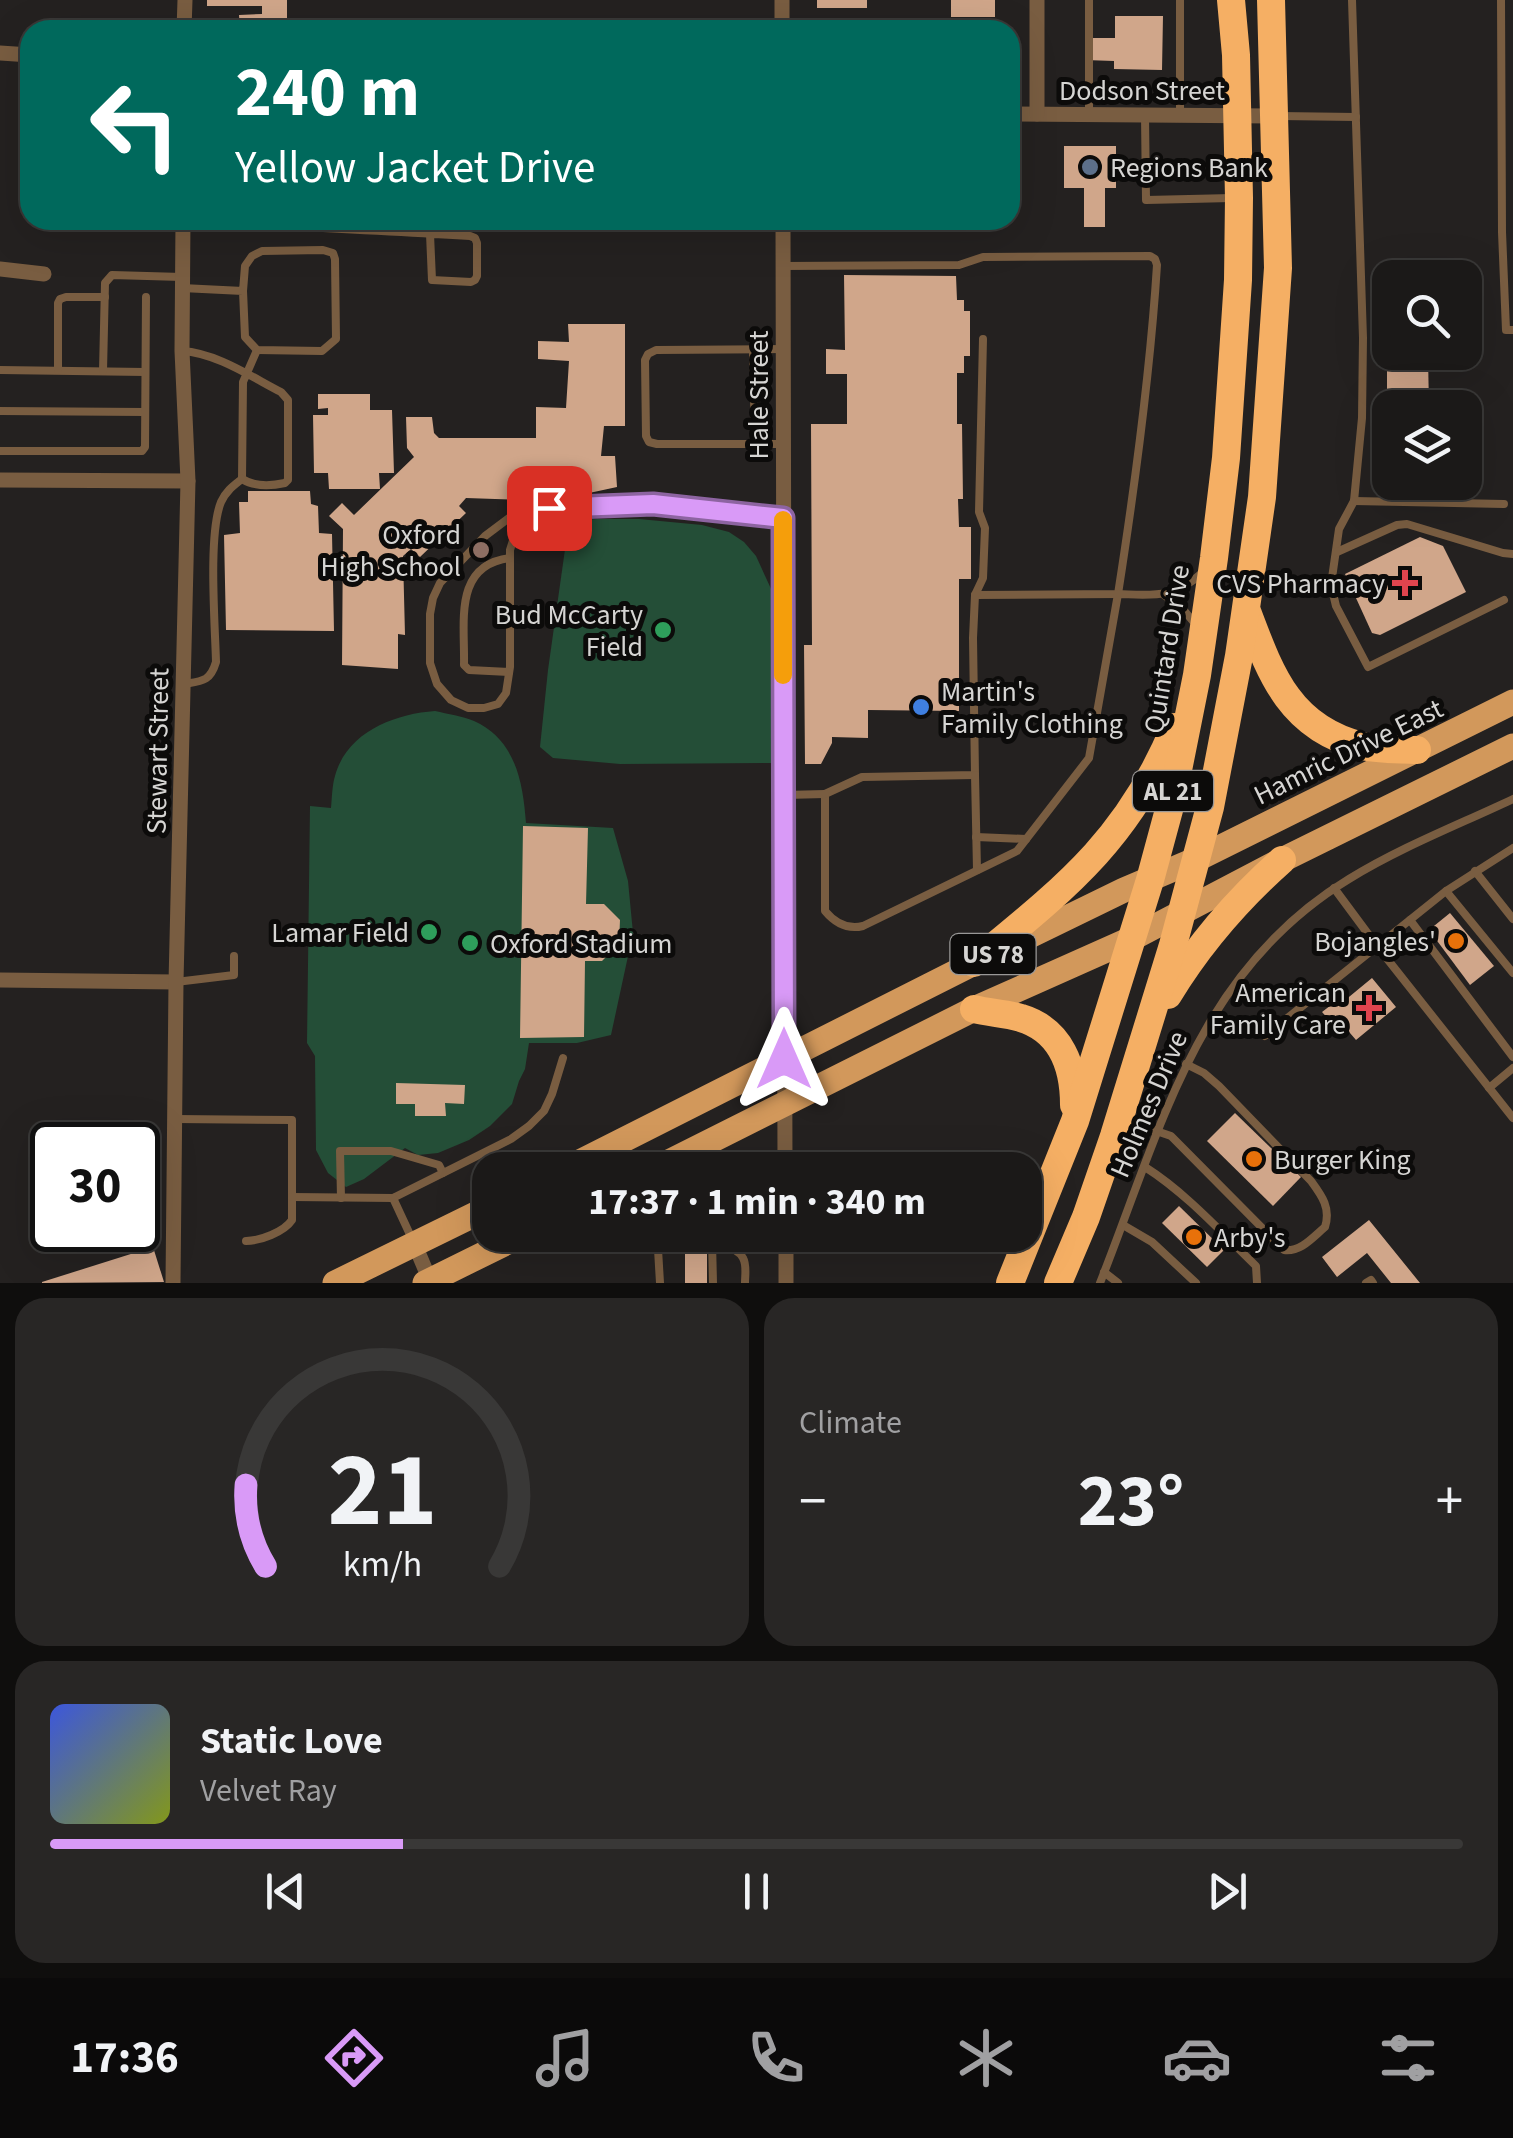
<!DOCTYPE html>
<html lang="en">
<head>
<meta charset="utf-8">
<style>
  :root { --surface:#1b1918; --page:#282625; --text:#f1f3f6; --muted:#a0a0a2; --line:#393837; --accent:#d99af7 }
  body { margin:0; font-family:"Source Sans 3",sans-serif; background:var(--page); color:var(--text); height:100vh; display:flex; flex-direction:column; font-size:38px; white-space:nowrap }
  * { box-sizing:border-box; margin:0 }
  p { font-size:32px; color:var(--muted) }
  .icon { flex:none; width:55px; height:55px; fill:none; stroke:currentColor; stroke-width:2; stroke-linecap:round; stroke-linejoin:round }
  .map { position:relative; height:1283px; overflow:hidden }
  .panel { display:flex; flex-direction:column; gap:15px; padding:15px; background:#0f0e0d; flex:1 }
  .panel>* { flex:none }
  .guide { position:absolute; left:20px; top:20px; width:1000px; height:210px; border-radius:30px; box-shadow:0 10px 40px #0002,0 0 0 2px var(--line); background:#00695c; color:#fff; overflow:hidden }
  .controls { position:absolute; left:1372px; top:260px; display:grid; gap:20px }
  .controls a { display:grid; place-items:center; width:110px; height:110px; border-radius:20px; background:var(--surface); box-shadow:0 10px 40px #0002,0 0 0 2px var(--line); font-size:50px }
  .speed { position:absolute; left:30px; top:1122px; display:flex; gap:20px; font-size:50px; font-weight:700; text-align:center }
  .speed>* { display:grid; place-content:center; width:130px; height:130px; border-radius:50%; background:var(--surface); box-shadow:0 10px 40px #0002,0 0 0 2px var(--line); line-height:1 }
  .speed .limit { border:5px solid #111; border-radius:15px; background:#fff; color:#111 }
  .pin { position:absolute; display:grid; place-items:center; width:85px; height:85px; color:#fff; margin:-42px; border-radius:20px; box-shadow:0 5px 15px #0006 }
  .me { position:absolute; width:110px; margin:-55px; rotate:0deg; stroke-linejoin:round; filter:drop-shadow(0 0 8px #0008) }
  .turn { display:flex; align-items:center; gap:35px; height:210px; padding:0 50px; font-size:45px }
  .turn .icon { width:130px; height:130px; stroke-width:2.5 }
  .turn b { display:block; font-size:70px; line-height:85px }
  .big { font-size:75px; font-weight:700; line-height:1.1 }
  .panel .tile { flex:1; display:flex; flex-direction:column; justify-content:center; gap:15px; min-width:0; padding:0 35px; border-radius:30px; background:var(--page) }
  .panel .dial { align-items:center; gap:0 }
  .dial svg { height:260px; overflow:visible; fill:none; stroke:var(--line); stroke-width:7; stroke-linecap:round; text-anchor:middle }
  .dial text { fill:var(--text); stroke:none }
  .song { display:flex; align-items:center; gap:30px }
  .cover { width:120px; height:120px; border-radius:15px; background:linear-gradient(135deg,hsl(230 70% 55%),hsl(70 70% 35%)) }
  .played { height:10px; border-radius:5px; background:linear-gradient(90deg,var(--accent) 25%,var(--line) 25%) }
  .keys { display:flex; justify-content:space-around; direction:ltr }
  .heat { display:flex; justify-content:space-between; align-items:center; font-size:55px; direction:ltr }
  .panel .tiles { flex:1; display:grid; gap:15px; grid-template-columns:1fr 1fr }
  .tile:last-child { grid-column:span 2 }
  .trip { position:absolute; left:472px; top:1152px; width:570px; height:100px; border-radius:30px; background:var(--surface); box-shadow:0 10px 40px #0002,0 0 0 2px var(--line); font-weight:700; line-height:100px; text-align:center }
  .tab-bar { display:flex; height:160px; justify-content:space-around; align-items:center; background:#0b0a0a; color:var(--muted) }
  .tab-bar .icon { width:70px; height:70px }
  .tab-bar .on { color:var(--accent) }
  .tab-bar b { font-size:45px; color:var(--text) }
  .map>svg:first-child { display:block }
</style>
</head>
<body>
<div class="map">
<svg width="1513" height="1283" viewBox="0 0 1513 1283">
  <rect width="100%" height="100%" fill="#242120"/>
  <g fill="#244e37">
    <path d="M597 519H639L702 525 729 532 744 542 756 556 772 591 773 763 620 764 553 758 540 747 548 670 569 521Z"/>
    <path d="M435 711C448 714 462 716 474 721 516 740 523 783 526 823L613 828 628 881 633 933 611 1035 577 1043H529L525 1069 519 1081 512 1104 490 1126 469 1140 438 1153 418 1155 405 1148 364 1179 346 1187 328 1173 316 1150 315 1056 307 1043 310 806 331 808C332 798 332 786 335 776 347 732 394 714 435 711Z"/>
  </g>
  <g fill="#d0a68a">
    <path d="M207 0H287V30H240L239 15 262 14V6H207Z"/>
    <rect x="817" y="0" width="50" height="8"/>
    <rect x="951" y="0" width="44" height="17"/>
    <path d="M1115 16H1163L1162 70 1114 69V61L1085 60V38H1115Z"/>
    <rect x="913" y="21" width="47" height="9"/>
    <rect x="977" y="25" width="20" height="5"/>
    <path d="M1064 146H1116V188H1105V227H1084V188H1064Z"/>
    <path d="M844 275 956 276 957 300H964V311H970V356H964V373H957V424H962L963 499H958L959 527H971V579H959V711L868 710V738L832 737V743L821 764H805L804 645H812L811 424H847V374H826V349L845 350Z"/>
    <path d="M568 324H625V426H604L601 456H615L617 487 552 501 466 498 459 506 466 513 420 557 411 549 403 556 405 635 398 634V669L342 665 343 529 329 516 342 503 354 515 414 457 407 448 406 417H432L434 433 439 438H536V407L566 408 569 361 538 359V341L569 342Z"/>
    <path d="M1387 356H1428L1429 408H1387Z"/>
    <path d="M318 394H370V410H392L394 473H379L380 489H329L328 473H314L313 415H328V408L318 409Z"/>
    <path d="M248 491H310L311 504 318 506 319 533 332 534 334 631 226 630 224 535 240 533 239 502H248Z"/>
    <path d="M1420 537 1443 546 1466 592 1380 635 1372 633 1345 574Z"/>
    <path d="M523 826 588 828 586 904H604L620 920 619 944 602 961H585L584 1037 520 1038Z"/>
    <path d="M1450 913 1494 966 1470 985 1429 930Z"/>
    <path d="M1372 978 1396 1007 1356 1040 1338 1019 1333 1024 1322 1012 1335 1002 1338 1006Z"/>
    <path d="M396 1083 465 1085 464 1104 445 1103 446 1116H415V1104H396Z"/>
    <path d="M1235 1113 1301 1177 1273 1206 1207 1141Z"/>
    <path d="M1179 1206 1224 1250 1207 1267 1162 1223Z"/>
    <path d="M1369 1220 1420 1283H1391L1367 1253 1337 1277 1322 1257Z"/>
    <path d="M153 1247 164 1282 42 1283V1282Z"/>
    <rect x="685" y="1251" width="22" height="32"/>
  </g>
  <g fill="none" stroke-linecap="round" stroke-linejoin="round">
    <g stroke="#795d41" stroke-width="8">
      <path d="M1089 0V115"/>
      <path d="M1180 0V115"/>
      <path d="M1352 0 1363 338 1362 418 1354 501 1339 529 1331 585 1336 606 1368 667 1504 600"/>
      <path d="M1501 0 1502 232 1506 330H1513"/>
      <path d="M1145 115 1146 200 1232 198"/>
      <path d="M1279 116 1356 117"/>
      <path d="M183 221C279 226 374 230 470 236L475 238 477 243V276L475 280 471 282 432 280 430 234"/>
      <path d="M783 266 959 265 983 257 1150 256 1155 259 1157 265C1150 376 1135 485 1118 594L975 595"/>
      <path d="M182 288 243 291 245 337 257 350 322 351 336 339 335 259 333 253 323 250 262 251 252 256 245 266 243 291"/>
      <path d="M983 339 979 512 985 528 983 578 975 595 973 638 975 775 862 777 825 794V911C835 923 847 930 863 926L1017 851 1089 758 1118 594C1153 595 1174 599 1202 573"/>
      <path d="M783 349 656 350 648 354 645 360 646 436 649 442 657 444H783"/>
      <path d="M753 350 755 444"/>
      <path d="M182 351C216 353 250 376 281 392L288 400V480L285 483C271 486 255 487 242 479L243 382 257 350"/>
      <path d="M0 370 145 372"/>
      <path d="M58 370V303L60 299 66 297H105"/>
      <path d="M103 371 105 283 112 275 182 277"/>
      <path d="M0 411 145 412"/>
      <path d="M0 451H142L145 447 146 297"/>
      <path d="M1354 501 1504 504"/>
      <path d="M521 515 510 550V667L506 693 498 704 484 708H468L451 700 437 684 430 663V614L433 598 440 583 485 536 509 518 549 508 653 504 783 518"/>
      <path d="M1337 552 1397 525 1407 524 1503 553 1513 554"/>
      <path d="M1164 595 1182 608 1197 626"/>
      <path d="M509 672 469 670 464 665C465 622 453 565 510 558"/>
      <path d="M183 684C202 681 210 682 216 662 215 624 208 534 221 502 226 491 233 486 242 479"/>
      <path d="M975 775 977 870"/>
      <path d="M785 795 825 794"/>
      <path d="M976 837 1026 839"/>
      <path d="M1475 871 1513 919"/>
      <path d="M1334 888 1377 946 1513 1118"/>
      <path d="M1446 891 1513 973"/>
      <path d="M1410 920 1513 1057"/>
      <path d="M176 982 234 975V956"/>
      <path d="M1265 1036 1446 891 1513 848"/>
      <path d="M1489 1088 1513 1068"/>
      <path d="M175 1119 292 1120V1220C284 1232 260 1241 246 1241"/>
      <path d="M1124 1120 1171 1136 1284 1250C1301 1252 1312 1238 1325 1227 1331 1208 1322 1196 1311 1181L1219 1086 1204 1073 1186 1064"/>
      <path d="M1145 1167C1186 1193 1221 1232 1256 1266L1257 1283"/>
      <path d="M292 1197 393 1198 511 1139 529 1126 544 1111 552 1094 563 1058"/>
      <path d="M341 1198 340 1151H391L439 1165 443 1173"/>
      <path d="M393 1198 413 1241"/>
      <path d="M1123 1225 1152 1242 1196 1283"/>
      <path d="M652 1235 658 1249 660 1283"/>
      <path d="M712 1241 713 1283"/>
      <path d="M656 1243C679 1236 699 1235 722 1245 730 1248 739 1250 743 1258 747 1265 745 1275 745 1283"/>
      <path d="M1104 1272 1118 1283"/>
      <path d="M1100 1283C1161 1129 1197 971 1349 879 1401 847 1458 825 1513 799"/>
      <path d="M1366 1283 1371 1280 1373 1283"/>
    </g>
    <g stroke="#795d41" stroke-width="15">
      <path d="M184 30 185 0"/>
      <path d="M782 30V0"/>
      <path d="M0 53 30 55"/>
      <path d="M1010 114 1274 116"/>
      <path d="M1037 114V0"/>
      <path d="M783 220 785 1170"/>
      <path d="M0 269 44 274"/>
      <path d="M0 480 188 481"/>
      <path d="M0 980 176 982"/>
      <path d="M786 1235V1283"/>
      <path d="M415 1245 431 1283"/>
      <path d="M173 1283 176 982 188 481 182 351 183 220"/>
    </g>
    <g stroke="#d2985b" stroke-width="25">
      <path d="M564 1170 974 963 1124 890 1197 859 1513 702"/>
      <path d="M653 1170 974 1009 1131 939 1282 860 1513 746"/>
      <path d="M335 1283 490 1207"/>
      <path d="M425 1283 522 1235"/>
    </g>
    <g stroke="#f5af64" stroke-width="28">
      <path d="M1248 614C1271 675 1290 728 1362 746 1379 750 1399 749 1417 750"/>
      <path d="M974 963C1065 888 1128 840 1175 727"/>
      <path d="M1168 995C1199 944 1237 900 1282 860"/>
      <path d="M974 1009C989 1013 1006 1013 1021 1018 1061 1030 1074 1067 1074 1105"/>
      <path d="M1010 1283 1075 1121 1150 880 1173 795 1197 675 1214 558 1226 458 1238 280 1239 198 1236 55 1231 0"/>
      <path d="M1058 1283 1086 1217 1114 1136 1173 945 1210 807 1239 656 1262 497 1278 268 1271 0"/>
    </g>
  </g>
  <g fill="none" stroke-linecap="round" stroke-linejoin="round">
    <defs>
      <path id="route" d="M549 508 653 504 783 518 784 1059"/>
    </defs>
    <use href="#route" stroke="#8d64a1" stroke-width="25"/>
    <use href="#route" stroke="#d99af7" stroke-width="18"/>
    <path stroke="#f59e0b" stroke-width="18" d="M783 520V675"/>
  </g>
  <circle fill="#5c6f8a" stroke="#0c0b0a" stroke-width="4" cx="1090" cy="167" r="10"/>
  <circle fill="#8d6e63" stroke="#0c0b0a" stroke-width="4" cx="481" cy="550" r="10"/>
  <g fill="#e0444e" stroke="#0c0b0a" stroke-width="4">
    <path d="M1400 568h10v10h10v10h-10v10h-10v-10h-10v-10h10z"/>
    <path d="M1364 993h10v10h10v10h-10v10h-10v-10h-10v-10h10z"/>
  </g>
  <g fill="#2e9e5b" stroke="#0c0b0a" stroke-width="4">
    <circle cx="663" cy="630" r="10"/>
    <circle cx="429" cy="932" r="10"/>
    <circle cx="470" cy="943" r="10"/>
  </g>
  <circle fill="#3f7fe0" stroke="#0c0b0a" stroke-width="4" cx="921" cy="707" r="10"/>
  <g fill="#e8710a" stroke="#0c0b0a" stroke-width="4">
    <circle cx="1456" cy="941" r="10"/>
    <circle cx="1254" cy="1159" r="10"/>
    <circle cx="1194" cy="1237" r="10"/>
  </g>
  <g text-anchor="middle" stroke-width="10" stroke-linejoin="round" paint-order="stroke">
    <g fill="#0c0b0a" stroke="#999897" stroke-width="2.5">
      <rect x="1133" y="771" width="80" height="40" rx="8"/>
      <rect x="950.5" y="934" width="85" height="40" rx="8"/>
    </g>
    <g font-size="25" font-weight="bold" fill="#d6d5d3">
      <text x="1173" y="800">AL 21</text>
      <text x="993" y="963">US 78</text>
    </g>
    <g font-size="28" fill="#d6d5d3" stroke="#0c0b0a">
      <text x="1142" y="100">Dodson Street</text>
      <text transform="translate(758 395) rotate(-90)" y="10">Hale Street</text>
      <text transform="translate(1166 649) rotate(-81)" y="10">Quintard Drive</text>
      <text transform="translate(157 751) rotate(-89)" y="10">Stewart Street</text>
      <text transform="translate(1348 751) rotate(-26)" y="10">Hamric Drive East</text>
      <text transform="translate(1148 1104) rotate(-67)" y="10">Holmes Drive</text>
    </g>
    <g font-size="28" fill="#d6d5d3" stroke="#0c0b0a" text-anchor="end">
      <text x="1110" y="177" text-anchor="start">Regions Bank</text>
      <text x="461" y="544">Oxford<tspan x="461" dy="32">High School</tspan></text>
      <text x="1385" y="593">CVS Pharmacy</text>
      <text x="643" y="624">Bud McCarty<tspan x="643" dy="32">Field</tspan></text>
      <text x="941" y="701" text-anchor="start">Martin's<tspan x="941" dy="32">Family Clothing</tspan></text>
      <text x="409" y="942">Lamar Field</text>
      <text x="1436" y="951">Bojangles'</text>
      <text x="490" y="953" text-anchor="start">Oxford Stadium</text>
      <text x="1346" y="1002">American<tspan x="1346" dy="32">Family Care</tspan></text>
      <text x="1274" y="1169" text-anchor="start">Burger King</text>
      <text x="1214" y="1247" text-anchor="start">Arby's</text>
    </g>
  </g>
</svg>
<div class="controls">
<a><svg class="icon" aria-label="search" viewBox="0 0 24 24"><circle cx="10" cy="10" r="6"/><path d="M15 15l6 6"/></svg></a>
<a><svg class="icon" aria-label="layers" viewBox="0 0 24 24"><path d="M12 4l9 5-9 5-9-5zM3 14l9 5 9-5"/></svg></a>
</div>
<div class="speed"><div class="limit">30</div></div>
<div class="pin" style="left:549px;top:508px;background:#d93025"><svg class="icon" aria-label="arrive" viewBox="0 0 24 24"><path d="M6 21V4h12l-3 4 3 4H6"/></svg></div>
<svg class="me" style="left:784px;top:1059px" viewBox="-20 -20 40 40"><path d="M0-17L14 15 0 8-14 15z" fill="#d99af7" stroke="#fff" stroke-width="4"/></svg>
<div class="trip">17:37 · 1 min · 340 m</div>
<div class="guide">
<div class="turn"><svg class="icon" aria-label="left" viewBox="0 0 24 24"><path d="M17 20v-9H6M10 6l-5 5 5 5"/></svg><div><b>240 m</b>Yellow Jacket Drive</div></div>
</div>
</div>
<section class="panel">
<div class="tiles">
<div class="tile dial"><svg viewBox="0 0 100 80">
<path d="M14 69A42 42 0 1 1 86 69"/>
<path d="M14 69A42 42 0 0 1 8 44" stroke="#d99af7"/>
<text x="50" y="56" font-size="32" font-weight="700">21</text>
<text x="50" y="72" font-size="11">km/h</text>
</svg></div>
<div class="tile"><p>Climate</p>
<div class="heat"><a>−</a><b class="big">23°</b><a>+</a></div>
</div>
<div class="tile">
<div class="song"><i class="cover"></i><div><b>Static Love</b><p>Velvet Ray</p></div></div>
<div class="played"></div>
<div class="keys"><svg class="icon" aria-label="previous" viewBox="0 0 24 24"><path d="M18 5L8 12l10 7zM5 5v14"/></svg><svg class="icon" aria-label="pause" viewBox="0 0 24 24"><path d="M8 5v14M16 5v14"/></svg><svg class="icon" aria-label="next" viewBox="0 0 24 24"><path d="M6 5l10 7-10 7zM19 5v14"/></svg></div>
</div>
</div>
</section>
<nav class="tab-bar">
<b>17:36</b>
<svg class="icon on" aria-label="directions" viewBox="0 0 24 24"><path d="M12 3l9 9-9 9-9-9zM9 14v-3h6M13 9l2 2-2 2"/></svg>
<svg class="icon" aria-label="music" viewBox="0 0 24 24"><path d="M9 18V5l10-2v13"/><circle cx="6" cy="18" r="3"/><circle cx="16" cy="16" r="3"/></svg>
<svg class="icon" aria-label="phone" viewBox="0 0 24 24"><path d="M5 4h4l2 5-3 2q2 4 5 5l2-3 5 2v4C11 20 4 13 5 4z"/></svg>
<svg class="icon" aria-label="climate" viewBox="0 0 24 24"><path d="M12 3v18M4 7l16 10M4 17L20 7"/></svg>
<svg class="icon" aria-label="car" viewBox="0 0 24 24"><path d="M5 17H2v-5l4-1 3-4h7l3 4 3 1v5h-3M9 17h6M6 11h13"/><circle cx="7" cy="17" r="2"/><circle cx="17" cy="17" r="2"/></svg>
<svg class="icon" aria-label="filters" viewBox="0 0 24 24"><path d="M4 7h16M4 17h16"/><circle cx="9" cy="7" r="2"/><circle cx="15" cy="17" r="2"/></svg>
</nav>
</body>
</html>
